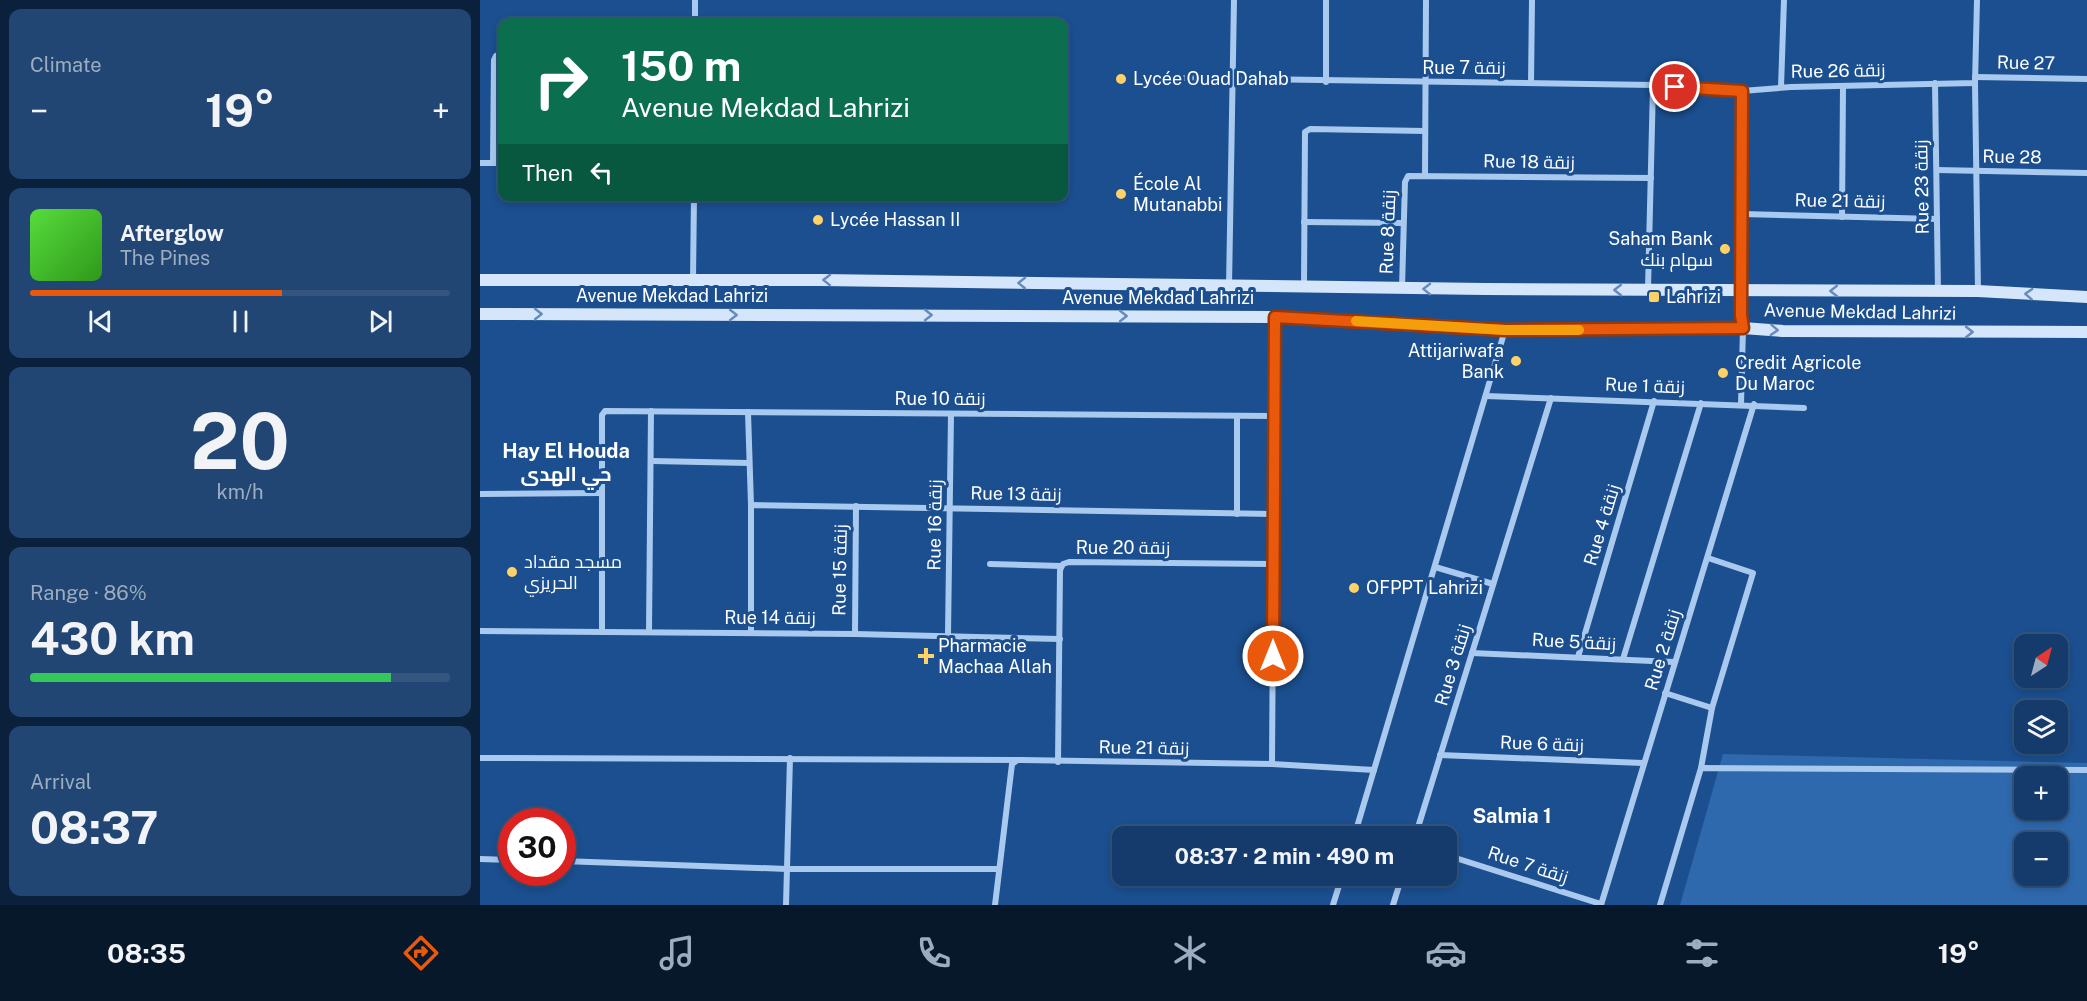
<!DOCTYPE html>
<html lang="en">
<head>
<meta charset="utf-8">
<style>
  :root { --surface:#143b6b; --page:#214673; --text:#f1f3f6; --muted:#9dadc1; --line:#33557e; --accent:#ea580c }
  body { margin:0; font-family:"Public Sans",Cairo,sans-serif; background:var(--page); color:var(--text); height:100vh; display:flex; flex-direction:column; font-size:22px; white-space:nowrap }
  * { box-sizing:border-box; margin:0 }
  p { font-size:20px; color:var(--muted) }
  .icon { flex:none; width:33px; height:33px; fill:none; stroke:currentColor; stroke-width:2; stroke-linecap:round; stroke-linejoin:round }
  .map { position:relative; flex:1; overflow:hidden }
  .side { display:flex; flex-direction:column; gap:9px; padding:9px; background:#0b203b; width:480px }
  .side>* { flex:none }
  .banner { position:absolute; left:18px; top:18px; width:570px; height:183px; border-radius:12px; box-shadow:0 3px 9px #0003,0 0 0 2px var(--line); background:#0b6e4f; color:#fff; overflow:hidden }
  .needle { width:39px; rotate:36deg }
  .buttons { position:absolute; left:1534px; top:634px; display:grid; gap:12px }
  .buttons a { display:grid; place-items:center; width:54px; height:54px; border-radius:12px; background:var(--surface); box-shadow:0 3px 9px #0003,0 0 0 2px var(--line); font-size:30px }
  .speed { position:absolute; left:18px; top:808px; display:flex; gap:12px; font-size:30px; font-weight:700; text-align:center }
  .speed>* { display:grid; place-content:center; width:78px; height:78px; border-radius:50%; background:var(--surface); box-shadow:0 3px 9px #0003,0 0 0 2px var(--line); line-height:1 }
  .speed .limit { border:9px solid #d22; background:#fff; color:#111 }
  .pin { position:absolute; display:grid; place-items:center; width:51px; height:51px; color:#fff; margin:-26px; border:3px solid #fff; border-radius:50%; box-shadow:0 2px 6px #0007 }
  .me { position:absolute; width:66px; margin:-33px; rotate:0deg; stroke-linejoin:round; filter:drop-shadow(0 0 4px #0008) }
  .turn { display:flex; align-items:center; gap:21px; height:126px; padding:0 24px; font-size:27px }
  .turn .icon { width:78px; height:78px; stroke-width:2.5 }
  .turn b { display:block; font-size:42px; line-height:51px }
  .then { display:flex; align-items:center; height:57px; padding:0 24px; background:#0003; gap:12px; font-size:22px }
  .big { font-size:45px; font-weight:700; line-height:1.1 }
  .side .tile { flex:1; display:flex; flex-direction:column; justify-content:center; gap:9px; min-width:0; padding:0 21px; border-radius:12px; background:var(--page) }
  .side .dial { align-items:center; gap:0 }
  .dial b { font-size:78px; line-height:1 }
  .song { display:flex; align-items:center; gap:18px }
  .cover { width:72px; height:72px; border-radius:9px; background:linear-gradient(135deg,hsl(110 70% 55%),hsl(110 70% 35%)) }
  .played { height:6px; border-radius:3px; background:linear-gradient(90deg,var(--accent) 60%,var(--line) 60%) }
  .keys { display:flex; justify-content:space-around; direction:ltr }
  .heat { display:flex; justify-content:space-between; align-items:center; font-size:33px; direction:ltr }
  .charge { height:9px; border-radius:4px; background:linear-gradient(90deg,#34c759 86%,var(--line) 0) }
  .trip { position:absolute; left:632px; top:826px; width:345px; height:60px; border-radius:12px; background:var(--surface); box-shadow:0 3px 9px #0003,0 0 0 2px var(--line); font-weight:700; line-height:60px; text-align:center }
  .tabs { display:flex; height:96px; justify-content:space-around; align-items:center; background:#08182b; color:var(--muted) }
  .tabs .icon { width:42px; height:42px }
  .tabs .current { color:var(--accent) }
  .tabs b { font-size:27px; color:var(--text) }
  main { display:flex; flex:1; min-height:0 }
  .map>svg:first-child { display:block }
</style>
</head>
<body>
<main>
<section class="side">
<div class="tile"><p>Climate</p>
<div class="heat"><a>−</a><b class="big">19°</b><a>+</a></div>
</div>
<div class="tile">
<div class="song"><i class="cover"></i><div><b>Afterglow</b><p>The Pines</p></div></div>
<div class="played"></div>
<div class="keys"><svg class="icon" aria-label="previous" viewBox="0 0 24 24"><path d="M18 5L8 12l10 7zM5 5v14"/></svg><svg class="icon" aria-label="pause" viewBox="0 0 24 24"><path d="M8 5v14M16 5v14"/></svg><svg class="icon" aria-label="next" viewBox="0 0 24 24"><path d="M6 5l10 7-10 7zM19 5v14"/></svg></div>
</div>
<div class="tile dial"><b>20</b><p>km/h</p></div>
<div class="tile"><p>Range · 86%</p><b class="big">430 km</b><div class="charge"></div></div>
<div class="tile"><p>Arrival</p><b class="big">08:37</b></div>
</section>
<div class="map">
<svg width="1607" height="905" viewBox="0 0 1607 905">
  <rect width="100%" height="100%" fill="#1b4f8f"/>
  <path fill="#2e69ad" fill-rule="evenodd" d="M1243 754 1607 763V905H1200ZM1545 777H1578V810H1545ZM1545 843H1578V876H1545Z"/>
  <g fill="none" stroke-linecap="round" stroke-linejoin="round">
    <g stroke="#a9c9ee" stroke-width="6">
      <path d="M846 0V82"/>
      <path d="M215 22V0"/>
      <path d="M1495 77 1607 79"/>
      <path d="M705 78 1173 85 1262 91 1311 87 1495 83 1497 0"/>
      <path d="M1051 83 1052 0"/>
      <path d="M1455 83 1458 291"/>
      <path d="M1495 83 1498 291"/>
      <path d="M1301 87 1304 0"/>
      <path d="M0 163H22"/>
      <path d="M13 163 14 60 16 56 22 53"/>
      <path d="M1457 170 1607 173"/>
      <path d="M945 176 946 0"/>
      <path d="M1262 214 1457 219"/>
      <path d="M1362 217 1363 86"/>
      <path d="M824 222 923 223"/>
      <path d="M213 280 214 196"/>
      <path d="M749 286 754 0"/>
      <path d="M824 286 825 132 830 129 945 131"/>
      <path d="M922 288 925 182 928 176 1171 178"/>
      <path d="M1168 289 1173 85"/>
      <path d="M1006 396 1324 408"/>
      <path d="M1261 404 1263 328 1261 315 1262 91"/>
      <path d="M268 412 271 505"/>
      <path d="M757 416V514"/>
      <path d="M172 461 269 463"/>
      <path d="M0 494 122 493"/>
      <path d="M510 564 581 566"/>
      <path d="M955 567 1013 584"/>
      <path d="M0 631 375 634 580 639"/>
      <path d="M122 632V415L125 411 795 416"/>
      <path d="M169 632 171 411"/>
      <path d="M271 633V505L794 514"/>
      <path d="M375 634 376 506"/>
      <path d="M468 635 471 414"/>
      <path d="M992 653 1194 662"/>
      <path d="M1098 657 1174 401"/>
      <path d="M1143 659 1221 403"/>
      <path d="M1185 693 1232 708"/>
      <path d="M960 755 1163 763"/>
      <path d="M0 758 541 760 792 764 894 770"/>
      <path d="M578 762 580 570 583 564 589 562 794 564"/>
      <path d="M792 764 795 317"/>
      <path d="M1221 768 1232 708 1273 573 1228 558"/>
      <path d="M874 837 1025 330"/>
      <path d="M935 837 1071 398"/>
      <path d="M966 855 1121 904"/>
      <path d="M0 859 32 860"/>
      <path d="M82 861 307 869H519"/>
      <path d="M306 905 310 758"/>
      <path d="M515 905 532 764 536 761"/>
      <path d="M853 905 862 876"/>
      <path d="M913 905 922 876"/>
      <path d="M1121 905 1274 404"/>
      <path d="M1180 905 1221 768 1607 770"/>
    </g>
    <g stroke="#d6e6fa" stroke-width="12">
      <path d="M0 280H342L1005 289 1498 291 1607 297"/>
      <path d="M0 314 795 317 1025 330 1263 328 1303 331 1607 332"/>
    </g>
  </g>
  <defs><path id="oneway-chevron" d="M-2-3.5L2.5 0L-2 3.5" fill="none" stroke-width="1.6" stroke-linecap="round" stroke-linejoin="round" transform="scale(1.5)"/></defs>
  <g stroke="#668bba">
    <use href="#oneway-chevron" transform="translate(347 280) rotate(-179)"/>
    <use href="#oneway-chevron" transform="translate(542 283) rotate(-179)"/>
    <use href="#oneway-chevron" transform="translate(947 289) rotate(-179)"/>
    <use href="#oneway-chevron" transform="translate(1138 290) rotate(-180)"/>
    <use href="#oneway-chevron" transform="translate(1354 291) rotate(180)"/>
    <use href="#oneway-chevron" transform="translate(1549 294) rotate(-177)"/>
    <use href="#oneway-chevron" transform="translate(58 314)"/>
    <use href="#oneway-chevron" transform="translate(253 315)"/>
    <use href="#oneway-chevron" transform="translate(448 315)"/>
    <use href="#oneway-chevron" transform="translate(643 316)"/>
    <use href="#oneway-chevron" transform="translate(1294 330) rotate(3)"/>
    <use href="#oneway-chevron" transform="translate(1489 332)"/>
  </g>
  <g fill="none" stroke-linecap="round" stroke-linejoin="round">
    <defs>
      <path id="route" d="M793 656 795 317 1025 330 1263 328 1261 315 1262 91 1195 87"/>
    </defs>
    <use href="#route" stroke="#983908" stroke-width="15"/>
    <use href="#route" stroke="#ea580c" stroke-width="10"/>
    <path stroke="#f59e0b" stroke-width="10" d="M876 321 1025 330H1099"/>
  </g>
  <g fill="#ffd166" stroke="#1b4f8f" stroke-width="2">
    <circle cx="641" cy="79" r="6"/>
    <circle cx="641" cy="194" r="6"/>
    <circle cx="338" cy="220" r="6"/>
    <circle cx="1245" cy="249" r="6"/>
    <rect x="1168" y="291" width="12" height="12" rx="3"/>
    <circle cx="1036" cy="361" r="6"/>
    <circle cx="1243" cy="373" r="6"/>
    <circle cx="32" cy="572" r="6"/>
    <circle cx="874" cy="588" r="6"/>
    <path d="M443 647h6v6h6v6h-6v6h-6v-6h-6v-6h6z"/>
  </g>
  <g text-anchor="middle" stroke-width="6" stroke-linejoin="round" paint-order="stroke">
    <g font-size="18" fill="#fff" stroke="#1b4f8f">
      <text transform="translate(1546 63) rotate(1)" y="6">Rue 27</text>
      <text x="984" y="74">Rue 7 زنقة</text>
      <text transform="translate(1358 71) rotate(-1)" y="6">Rue 26 زنقة</text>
      <text transform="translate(1532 157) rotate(1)" y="6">Rue 28</text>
      <text transform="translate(1049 162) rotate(1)" y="6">Rue 18 زنقة</text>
      <text transform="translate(1442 187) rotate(-91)" y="6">Rue 23 زنقة</text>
      <text transform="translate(1360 201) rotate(1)" y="6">Rue 21 زنقة</text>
      <text transform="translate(908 232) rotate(-88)" y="6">Rue 8 زنقة</text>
      <text x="192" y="302">Avenue Mekdad Lahrizi</text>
      <text x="678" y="304">Avenue Mekdad Lahrizi</text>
      <text transform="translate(1380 312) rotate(1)" y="6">Avenue Mekdad Lahrizi</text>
      <text transform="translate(1165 386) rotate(2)" y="6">Rue 1 زنقة</text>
      <text x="460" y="405">Rue 10 زنقة</text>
      <text transform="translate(536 494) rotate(1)" y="6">Rue 13 زنقة</text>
      <text transform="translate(455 525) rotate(-89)" y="6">Rue 16 زنقة</text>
      <text transform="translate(1122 525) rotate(-73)" y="6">Rue 4 زنقة</text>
      <text x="643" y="554">Rue 20 زنقة</text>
      <text transform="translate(360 570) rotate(-89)" y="6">Rue 15 زنقة</text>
      <text x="290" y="624">Rue 14 زنقة</text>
      <text transform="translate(1094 642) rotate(3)" y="6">Rue 5 زنقة</text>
      <text transform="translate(1183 650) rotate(-73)" y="6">Rue 2 زنقة</text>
      <text transform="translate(973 665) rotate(-73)" y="6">Rue 3 زنقة</text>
      <text transform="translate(1062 744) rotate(2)" y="6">Rue 6 زنقة</text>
      <text transform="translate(664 748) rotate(1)" y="6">Rue 21 زنقة</text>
      <text transform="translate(1048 865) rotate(18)" y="6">Rue 7 زنقة</text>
    </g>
    <g font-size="18" fill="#fff" stroke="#1b4f8f" text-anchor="start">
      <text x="653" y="85">Lycée Ouad Dahab</text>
      <text x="653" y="190">École Al<tspan x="653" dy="21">Mutanabbi</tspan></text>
      <text x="350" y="226">Lycée Hassan II</text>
      <text x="1233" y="245" text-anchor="end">Saham Bank<tspan x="1233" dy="21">سهام بنك</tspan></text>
      <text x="1186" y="303">Lahrizi</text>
      <text x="1024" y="357" text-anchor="end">Attijariwafa<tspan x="1024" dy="21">Bank</tspan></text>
      <text x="1255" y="369">Credit Agricole<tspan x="1255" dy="21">Du Maroc</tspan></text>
      <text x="44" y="568">مسجد مقداد<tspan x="44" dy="21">الحريزي</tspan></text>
      <text x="886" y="594">OFPPT Lahrizi</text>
      <text x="458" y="652">Pharmacie<tspan x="458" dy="21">Machaa Allah</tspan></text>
    </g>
    <g font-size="20" font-weight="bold" fill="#fff" stroke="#1b4f8f">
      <text x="86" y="458">Hay El Houda<tspan x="86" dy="23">حي الهدى</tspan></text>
      <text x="1032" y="823">Salmia 1</text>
    </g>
  </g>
</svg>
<div class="buttons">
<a><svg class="needle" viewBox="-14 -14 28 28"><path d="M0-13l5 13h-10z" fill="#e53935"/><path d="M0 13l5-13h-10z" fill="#9dadc1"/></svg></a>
<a><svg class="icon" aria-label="layers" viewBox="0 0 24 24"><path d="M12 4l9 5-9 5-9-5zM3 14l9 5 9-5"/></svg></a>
<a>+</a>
<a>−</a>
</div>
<div class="speed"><div class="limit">30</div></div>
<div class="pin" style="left:1195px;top:87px;background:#d93025"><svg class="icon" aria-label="arrive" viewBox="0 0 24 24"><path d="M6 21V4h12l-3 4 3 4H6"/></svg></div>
<svg class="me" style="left:793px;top:656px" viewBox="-20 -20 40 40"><circle r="17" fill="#ea580c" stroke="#fff" stroke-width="3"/><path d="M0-11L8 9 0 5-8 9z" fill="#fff"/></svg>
<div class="trip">08:37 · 2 min · 490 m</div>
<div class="banner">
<div class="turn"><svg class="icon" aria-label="right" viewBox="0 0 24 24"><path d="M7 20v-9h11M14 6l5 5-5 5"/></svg><div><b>150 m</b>Avenue Mekdad Lahrizi</div></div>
<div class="then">Then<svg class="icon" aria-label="left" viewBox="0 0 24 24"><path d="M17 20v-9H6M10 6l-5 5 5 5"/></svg></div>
</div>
</div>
</main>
<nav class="tabs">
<b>08:35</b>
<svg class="icon current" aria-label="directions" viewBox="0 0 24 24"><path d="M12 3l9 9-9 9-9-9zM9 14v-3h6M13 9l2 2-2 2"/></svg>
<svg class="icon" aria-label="music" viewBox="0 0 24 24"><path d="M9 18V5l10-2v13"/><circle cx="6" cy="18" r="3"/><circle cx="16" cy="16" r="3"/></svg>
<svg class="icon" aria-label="phone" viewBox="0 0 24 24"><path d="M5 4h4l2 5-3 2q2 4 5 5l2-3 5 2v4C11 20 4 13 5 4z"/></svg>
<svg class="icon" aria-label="climate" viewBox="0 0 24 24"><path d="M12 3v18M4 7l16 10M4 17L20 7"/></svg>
<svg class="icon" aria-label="car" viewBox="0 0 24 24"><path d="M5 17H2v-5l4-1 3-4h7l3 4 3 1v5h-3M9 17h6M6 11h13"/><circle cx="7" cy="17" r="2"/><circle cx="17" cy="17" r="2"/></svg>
<svg class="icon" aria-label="filters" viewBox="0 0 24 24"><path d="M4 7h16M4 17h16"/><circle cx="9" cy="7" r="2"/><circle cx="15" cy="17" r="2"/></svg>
<b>19°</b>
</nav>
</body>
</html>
